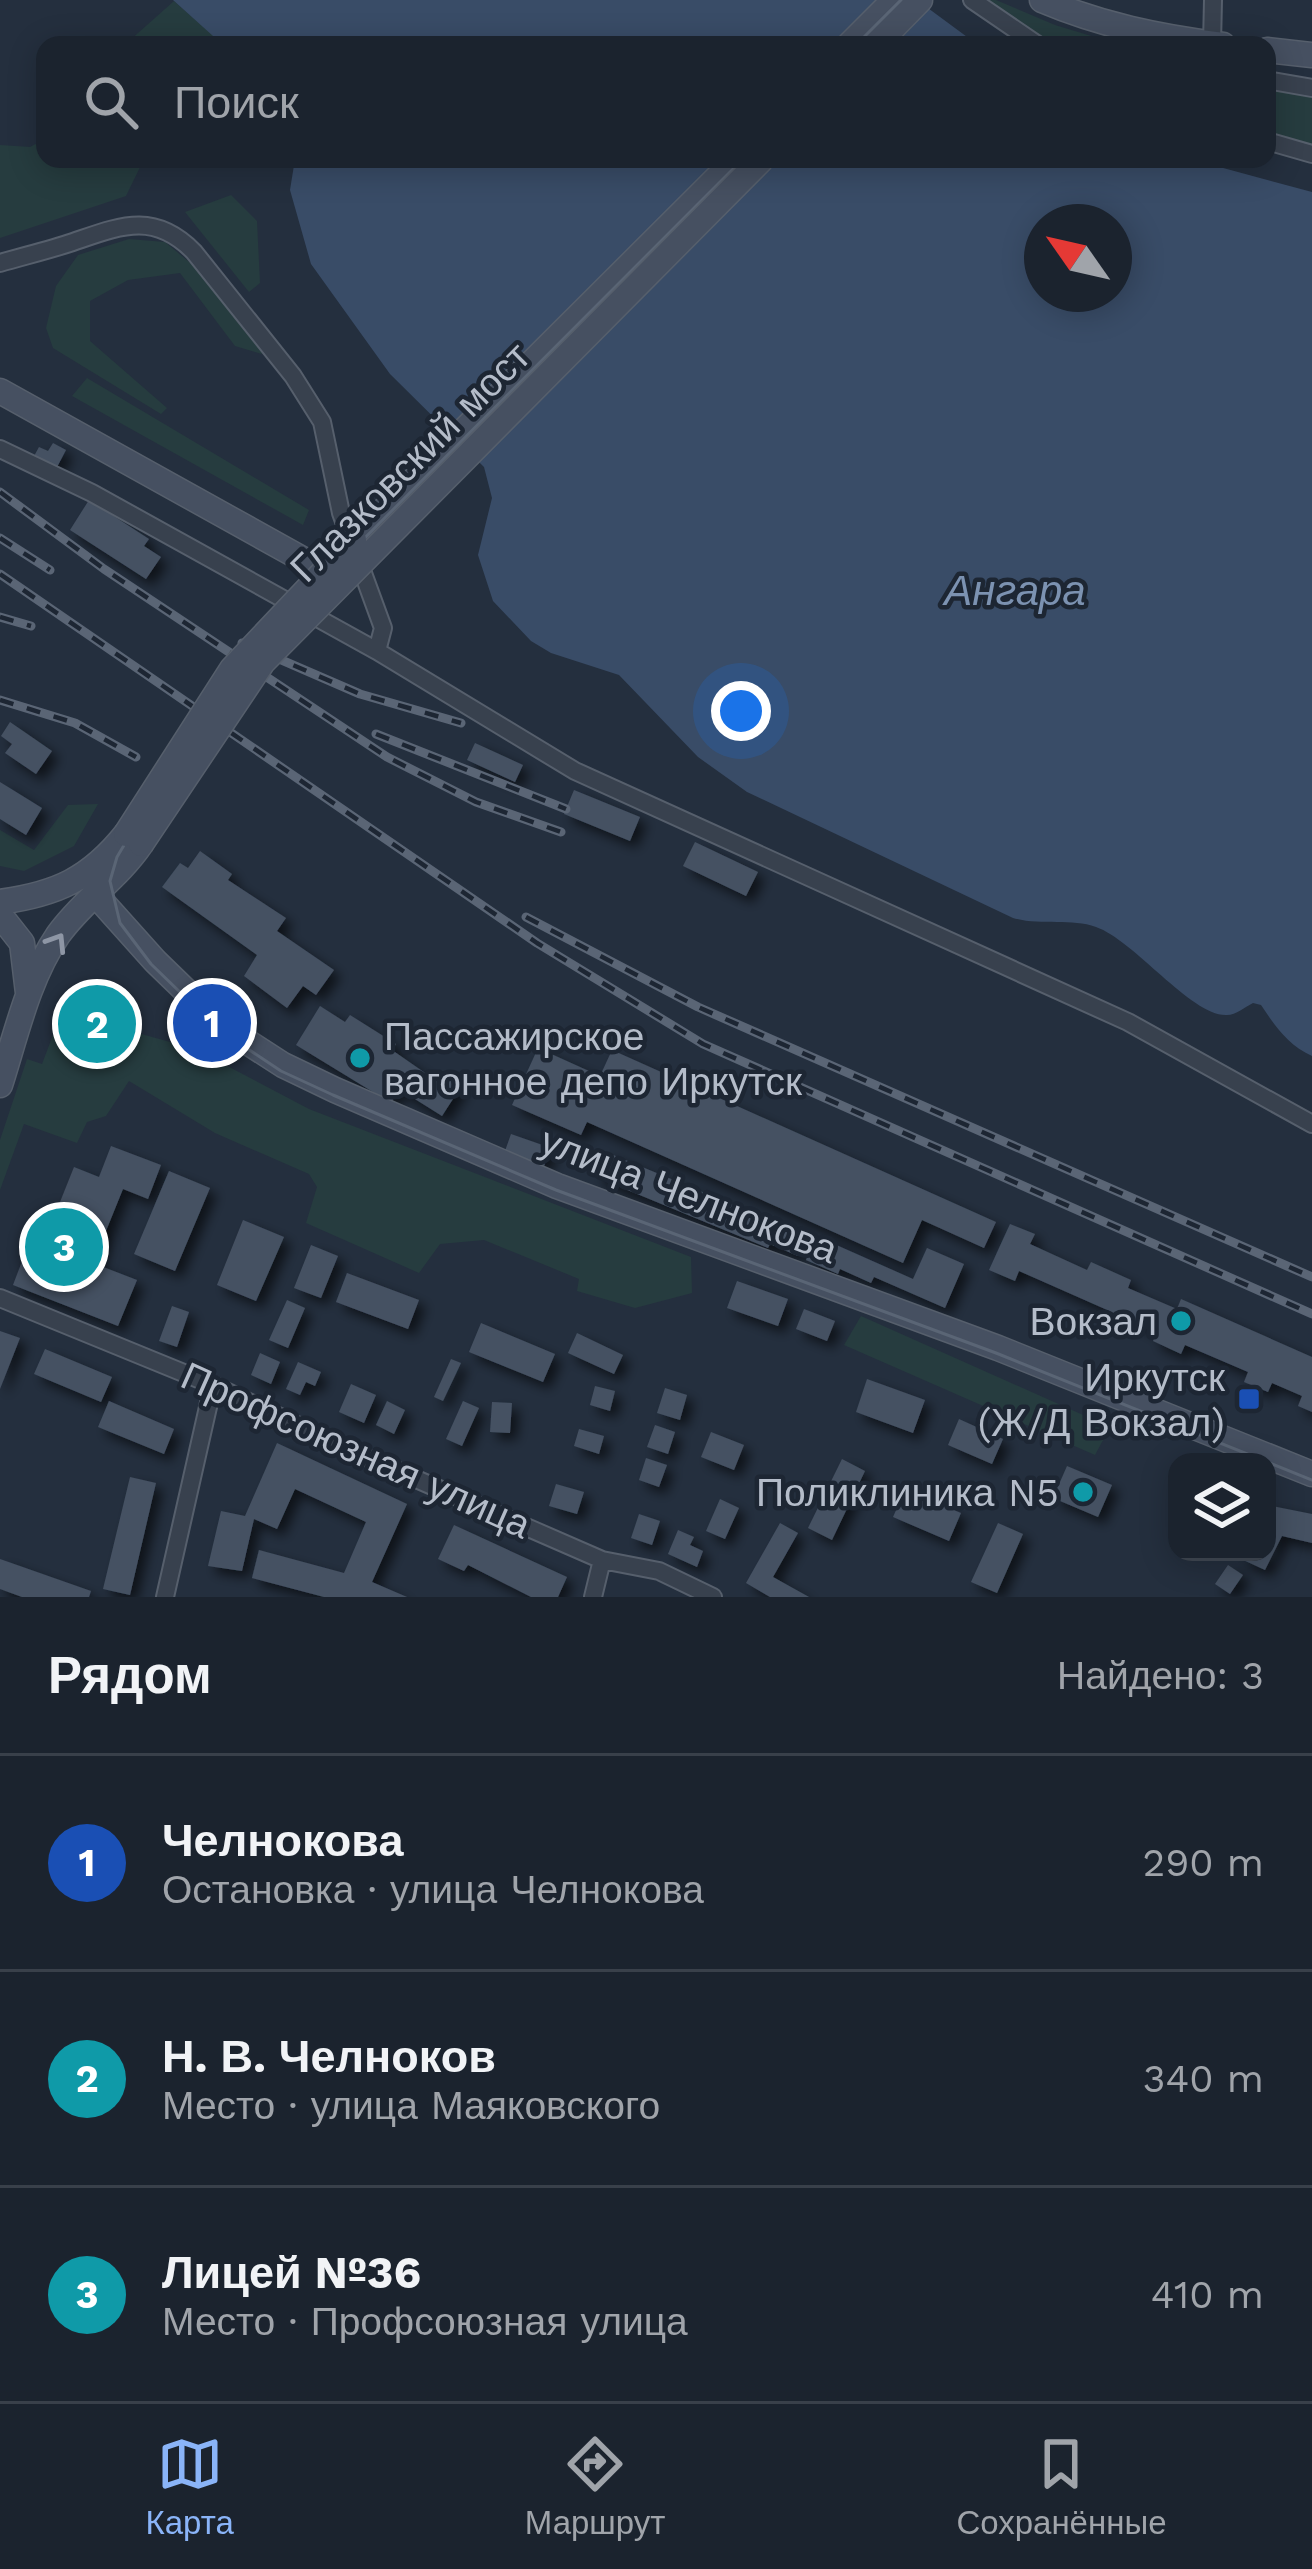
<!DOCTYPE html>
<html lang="ru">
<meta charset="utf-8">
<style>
:root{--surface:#1b232e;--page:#282f3a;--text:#f1f3f6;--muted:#a0a4aa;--line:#39404a;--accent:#8ab4f8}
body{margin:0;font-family:"Work Sans",sans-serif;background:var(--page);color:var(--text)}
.controls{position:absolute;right:36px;bottom:36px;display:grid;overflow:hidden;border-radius:24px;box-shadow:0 6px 30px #0003}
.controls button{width:108px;height:108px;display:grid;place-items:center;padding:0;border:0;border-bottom:3px solid var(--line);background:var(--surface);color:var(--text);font:60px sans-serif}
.compass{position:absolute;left:1024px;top:204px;width:108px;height:108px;border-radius:50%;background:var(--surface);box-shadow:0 6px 30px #0003;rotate:304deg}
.you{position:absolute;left:741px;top:711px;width:42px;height:42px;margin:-30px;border:9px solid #fff;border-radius:50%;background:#1a73e8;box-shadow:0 0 0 18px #1a73e833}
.badge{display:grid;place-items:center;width:78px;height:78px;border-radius:50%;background:var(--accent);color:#fff;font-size:39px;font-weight:700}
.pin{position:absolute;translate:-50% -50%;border:6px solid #fff;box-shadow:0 3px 12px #0006}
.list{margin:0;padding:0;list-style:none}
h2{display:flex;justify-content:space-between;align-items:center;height:156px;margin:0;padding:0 48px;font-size:51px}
h2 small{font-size:39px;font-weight:400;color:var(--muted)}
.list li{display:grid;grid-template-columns:78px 1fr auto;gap:36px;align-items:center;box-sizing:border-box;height:216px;padding:0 48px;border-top:3px solid var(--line)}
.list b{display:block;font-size:45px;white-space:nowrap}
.list p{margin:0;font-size:39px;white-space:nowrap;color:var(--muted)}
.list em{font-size:39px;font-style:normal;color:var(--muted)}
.icon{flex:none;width:66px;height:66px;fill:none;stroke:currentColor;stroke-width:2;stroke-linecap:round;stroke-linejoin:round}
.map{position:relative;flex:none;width:1312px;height:1597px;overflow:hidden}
.search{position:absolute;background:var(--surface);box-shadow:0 6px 30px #0003;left:36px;right:36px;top:36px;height:132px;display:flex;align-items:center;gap:30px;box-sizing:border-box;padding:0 42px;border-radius:24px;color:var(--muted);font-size:45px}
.sheet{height:804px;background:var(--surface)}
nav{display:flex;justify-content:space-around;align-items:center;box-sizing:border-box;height:168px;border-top:3px solid var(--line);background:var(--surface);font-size:33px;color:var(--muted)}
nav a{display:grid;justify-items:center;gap:6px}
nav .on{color:var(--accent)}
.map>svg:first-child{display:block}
.green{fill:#263c3f}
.water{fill:#394c67;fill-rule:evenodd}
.building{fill:#455162;filter:url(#shadow)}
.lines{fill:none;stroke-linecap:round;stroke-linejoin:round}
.street-casing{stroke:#565f6c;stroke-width:20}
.secondary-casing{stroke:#565f6c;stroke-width:27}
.street{stroke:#38414e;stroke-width:16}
.secondary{stroke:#465061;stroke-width:24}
.tram{stroke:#5a6575;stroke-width:3}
.rail-casing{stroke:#5a6575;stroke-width:9}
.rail{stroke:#1d2633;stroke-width:4.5;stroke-dasharray:14;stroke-linecap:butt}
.secondary-bridge-casing{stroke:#565f6c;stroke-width:27;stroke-linecap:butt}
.secondary-bridge{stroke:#465061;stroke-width:24}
.oneway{stroke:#8e96a5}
.culture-dot{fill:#0f9aa8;stroke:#1d2633;stroke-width:4.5}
.transit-dot{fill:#1a4fb4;stroke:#1d2633;stroke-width:4.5}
.labels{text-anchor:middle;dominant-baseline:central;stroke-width:9;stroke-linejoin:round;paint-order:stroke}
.street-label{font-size:39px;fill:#b4bcc9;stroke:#1d2633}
.poi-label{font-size:39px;fill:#b4bcc9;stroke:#1d2633;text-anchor:end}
.water-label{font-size:42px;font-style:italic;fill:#7c92b1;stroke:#1d2633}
</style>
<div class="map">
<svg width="1312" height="1597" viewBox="0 0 1312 1597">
<defs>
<filter id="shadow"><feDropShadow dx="7" dy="7" stdDeviation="6" flood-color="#0009"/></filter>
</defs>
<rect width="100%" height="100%" fill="#242f3e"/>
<path class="green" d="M986,0H996L1055,25L1121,45H1050Z
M174,1L222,43L90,45L101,36L128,42Z
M1267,88L1312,97V149L1267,136Z
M45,139V159H144L126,196L0,238V145L30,147Z
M231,195L257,221L260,283L249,292L185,212Z
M129,239L165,242L200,271L258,341L262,354L235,346L180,273L128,280L90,301V341L167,408L161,414L53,348L46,328L56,286L78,255Z
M87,378L309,510L303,525L72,396Z
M98,804L74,846L24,871L0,866V830L34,850L68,805Z
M59,1019L64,1021L73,1040L94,1048L109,1040L120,1028L195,1049L309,1109L691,1257L692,1293L635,1308L577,1291L579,1279L484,1240L440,1244L419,1273L306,1223L317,1187L309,1174L215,1133L129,1081L106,1116L87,1122L77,1143L24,1124L0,1190V1140L27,1059L42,1064Z
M861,1316L1110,1427L1095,1455L844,1345Z"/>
<path class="water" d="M173,0H917L978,45H223Z
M295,159H1190L1312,192V1056C1288,1045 1275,1026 1261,1005L1253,1003C1245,1007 1236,1015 1227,1015C1192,1017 1134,940 1096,927C1071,918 1040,926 1013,918L747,792L698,757L619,675L551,653L531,641L493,601L478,555L492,498L484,467L390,374L311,264L290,190ZM1042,222H1114V294H1042Z"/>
<path class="building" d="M53,443L66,450L56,469L33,458L39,447L48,451Z
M89,500L149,539L144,546L161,557L146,579L70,530Z
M10,722L52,751L36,774L5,753L12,744L1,736Z
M475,743L523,765L515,782L467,760Z
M0,782L42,808L26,835L0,819Z
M574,790L640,817L630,841L564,814Z
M695,842L758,872L746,896L683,866Z
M200,851L232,874L228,880L286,918L277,931L334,970L316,995L303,986L287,1008L244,976L257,955L162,887L180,863L188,868Z
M320,1006L345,1022L350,1015L396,1044L392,1050L441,1084L447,1075L462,1085L442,1116L399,1089L391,1103L296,1045Z
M538,1048L600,1076L612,1050L996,1222L984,1248L922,1220L903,1263L587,1122L581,1135L512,1105Z
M511,1134L551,1148L544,1166L505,1151Z
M111,1146L161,1165L148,1199L123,1189L93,1263L137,1280L118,1326L13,1285L35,1227L48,1232L74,1167L99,1177Z
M606,1152L806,1235L798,1256L770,1244L768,1248L596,1177Z
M169,1171L210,1188L175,1271L134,1254Z
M243,1220L284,1237L256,1301L217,1285Z
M1010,1224L1035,1234L1030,1244L1087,1270L1091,1262L1131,1280L1128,1288L1177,1309L1181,1299L1312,1357V1412L1298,1406L1302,1396L1272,1383L1268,1392L1244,1382L1248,1372L1185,1345L1181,1354L1153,1341L1157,1332L1019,1271L1015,1281L989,1270Z
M816,1236L913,1279L927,1248L964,1264L945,1308L874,1277L871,1283L840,1269L838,1274L806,1260Z
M311,1245L338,1256L321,1298L294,1288Z
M347,1273L419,1300L408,1329L336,1302Z
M737,1281L788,1299L778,1326L727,1308Z
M287,1300L305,1308L288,1348L269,1340Z
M172,1306L189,1312L177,1347L159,1341Z
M804,1309L835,1321L827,1341L796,1329Z
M481,1323L555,1354L543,1382L469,1352Z
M0,1331L20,1338L0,1389Z
M577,1333L623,1355L614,1374L568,1353Z
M45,1349L112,1377L101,1402L34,1374Z
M260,1353L280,1362L271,1384L251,1375Z
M451,1359L461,1363L443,1401L434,1397Z
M298,1362L321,1372L315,1386L306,1382L300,1395L286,1389Z
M867,1379L925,1400L913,1433L856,1412Z
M351,1384L376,1395L364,1423L339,1412Z
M595,1386L615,1391L610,1411L590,1405Z
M665,1388L687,1395L680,1420L657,1413Z
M109,1401L174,1429L164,1454L98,1427Z
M387,1401L405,1410L394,1434L376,1425Z
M463,1401L479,1408L462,1446L446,1439Z
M492,1402L512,1403L510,1433L490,1432Z
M959,1419L1003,1439L992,1464L948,1445Z
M655,1425L675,1432L668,1454L647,1447Z
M579,1429L604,1436L599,1454L574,1446Z
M711,1432L744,1445L734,1470L701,1457Z
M277,1443L407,1504L372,1582L407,1597H324L252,1578L259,1550L344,1573L366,1522L295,1489L277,1529L254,1519L242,1571L208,1566L221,1511L245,1516Z
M646,1458L667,1465L659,1487L639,1480Z
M842,1459L865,1471L832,1540L808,1528Z
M1067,1466L1112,1485L1098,1517L1053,1498Z
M130,1477L156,1483L130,1595L103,1589Z
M556,1484L584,1492L577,1514L549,1506Z
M905,1490L961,1513L949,1541L893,1517Z
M720,1499L739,1508L725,1539L706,1531Z
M1267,1505L1312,1514V1543L1282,1536L1265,1570L1241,1559L1244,1552H1267Z
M639,1514L660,1521L652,1545L631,1538Z
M780,1523L798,1533L773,1577L809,1597H770L746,1583Z
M998,1523L1023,1534L997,1593L971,1582Z
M454,1525L567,1577L558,1597H531L468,1565L464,1571L438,1559Z
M678,1530L694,1537L690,1545L703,1551L697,1567L668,1554Z
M0,1559L91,1591L89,1597H22L0,1589Z
M1228,1565L1243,1575L1230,1594L1215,1584Z"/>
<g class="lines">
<defs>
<path id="street" d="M972,0L1038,45
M1212,44L1213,0
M1267,80L1312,88
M1267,141L1312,154
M0,263C24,256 49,250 73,242C120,226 154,211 194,252L293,376L322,422L341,513L383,628L377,651
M0,449L92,493L377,651L575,771L1128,1022L1312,1124
M0,1298L213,1385L345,1448L602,1560L659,1571L713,1597
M165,1597L213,1385
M593,1597L602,1560"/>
<path id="secondary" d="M1042,0C1101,25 1159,37 1223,45
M849,45L894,0
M876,45L920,0
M1267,50L1312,55
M0,391L322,570
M354,540L736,159
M95,894L155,961L221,1025L283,1065L335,1090L557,1186L998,1348L1312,1474
M0,902C57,894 90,879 126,834
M0,915L22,943L28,993
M0,1085C16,1035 28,979 58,935C82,901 118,878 141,844"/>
</defs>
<use href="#street" class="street-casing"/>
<use href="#secondary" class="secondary-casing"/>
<use href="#street" class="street"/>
<use href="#secondary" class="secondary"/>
<path class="tram" d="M856,45L901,0
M743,159L249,654L170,768L117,857L110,881L120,923L151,964L218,1029L281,1071L333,1095L556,1190L996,1353L1312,1480"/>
<defs>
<path id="rail" d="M0,492L104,569L387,757L476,802L561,832
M0,538L50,570
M0,574L537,943L703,1044L1312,1314
M0,617L31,626
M242,643L360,694L461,723
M0,700L75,723L136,757
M376,734L566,809
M526,917L698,1007L1312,1277"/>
</defs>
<use href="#rail" class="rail-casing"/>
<use href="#rail" class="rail"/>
<defs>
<path id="secondary-bridge" d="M126,834L232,669L354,540
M141,844L263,662L762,159"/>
</defs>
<use href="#secondary-bridge" class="secondary-bridge-casing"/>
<use href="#secondary-bridge" class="secondary-bridge"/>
</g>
<defs><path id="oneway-chevron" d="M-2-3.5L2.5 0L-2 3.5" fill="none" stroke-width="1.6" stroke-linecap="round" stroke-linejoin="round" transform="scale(3)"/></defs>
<use class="oneway" href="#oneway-chevron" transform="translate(57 942) rotate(-58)"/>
<g class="culture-dot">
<circle cx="360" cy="1058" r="12"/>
<circle cx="1181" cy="1321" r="12"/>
<circle cx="1083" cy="1492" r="12"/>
</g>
<rect class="transit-dot" x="1237" y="1387" width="24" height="24" rx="6"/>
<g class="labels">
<g class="street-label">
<text transform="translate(410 462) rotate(-45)">Глазковский мост</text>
<text transform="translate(689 1195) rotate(21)">улица Челнокова</text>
<text transform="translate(356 1450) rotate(24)">Профсоюзная улица</text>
</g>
<g class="poi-label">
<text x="384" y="1036" text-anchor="start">Пассажирское<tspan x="384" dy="45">вагонное депо Иркутск</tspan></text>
<text x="1157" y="1321">Вокзал</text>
<text x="1225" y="1377">Иркутск<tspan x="1225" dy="45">(Ж/Д Вокзал)</tspan></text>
<text x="1059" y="1492">Поликлиника N5</text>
</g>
<g class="water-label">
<text x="1015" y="590">Ангара</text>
</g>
</g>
</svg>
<div class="controls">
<button><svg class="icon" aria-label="layers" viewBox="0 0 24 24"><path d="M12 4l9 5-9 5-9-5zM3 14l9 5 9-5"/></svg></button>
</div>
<svg class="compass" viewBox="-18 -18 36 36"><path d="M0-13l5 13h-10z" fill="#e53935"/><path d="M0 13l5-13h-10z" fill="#a0a4aa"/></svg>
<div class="you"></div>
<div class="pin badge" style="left:212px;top:1023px;background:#1a4fb4">1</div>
<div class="pin badge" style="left:97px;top:1024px;background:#0f9aa8">2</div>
<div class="pin badge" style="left:64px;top:1247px;background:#0f9aa8">3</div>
<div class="search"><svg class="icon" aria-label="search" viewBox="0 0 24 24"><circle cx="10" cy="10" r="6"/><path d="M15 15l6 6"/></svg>Поиск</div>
</div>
<section class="sheet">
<h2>Рядом<small>Найдено: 3</small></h2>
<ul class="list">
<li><span class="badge" style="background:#1a4fb4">1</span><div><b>Челнокова</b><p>Остановка · улица Челнокова</p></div><em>290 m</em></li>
<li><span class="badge" style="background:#0f9aa8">2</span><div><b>Н. В. Челноков</b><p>Место · улица Маяковского</p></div><em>340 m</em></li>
<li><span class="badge" style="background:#0f9aa8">3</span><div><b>Лицей №36</b><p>Место · Профсоюзная улица</p></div><em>410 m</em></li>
</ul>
</section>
<nav>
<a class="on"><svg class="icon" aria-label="map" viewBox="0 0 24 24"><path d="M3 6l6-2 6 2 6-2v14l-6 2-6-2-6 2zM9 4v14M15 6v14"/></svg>Карта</a>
<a><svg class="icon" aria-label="directions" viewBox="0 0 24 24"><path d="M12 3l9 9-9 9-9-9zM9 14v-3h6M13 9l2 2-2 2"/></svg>Маршрут</a>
<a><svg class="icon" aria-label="saved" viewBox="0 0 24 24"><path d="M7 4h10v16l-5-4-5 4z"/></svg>Сохранённые</a>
</nav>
